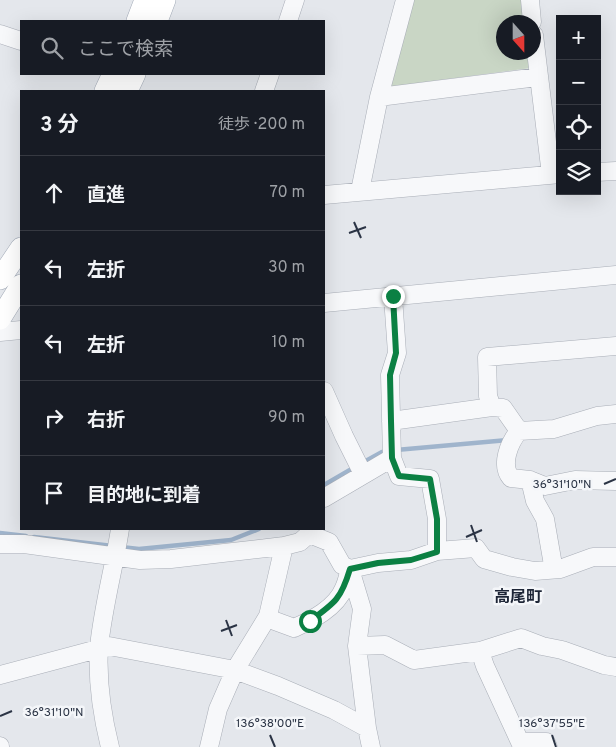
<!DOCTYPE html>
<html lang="ja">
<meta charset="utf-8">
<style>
:root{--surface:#171b24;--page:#242831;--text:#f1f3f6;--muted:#9ea1a6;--line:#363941}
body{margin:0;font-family:Overpass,"Noto Sans JP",sans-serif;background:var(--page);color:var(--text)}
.controls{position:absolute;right:15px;top:15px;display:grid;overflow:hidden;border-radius:0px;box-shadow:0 5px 20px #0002}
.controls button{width:45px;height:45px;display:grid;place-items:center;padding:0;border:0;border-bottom:1px solid var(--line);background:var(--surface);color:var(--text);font:25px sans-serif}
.compass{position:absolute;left:496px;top:15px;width:45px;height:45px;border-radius:50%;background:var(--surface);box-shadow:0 5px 20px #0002;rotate:159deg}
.stop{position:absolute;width:15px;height:15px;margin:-11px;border:4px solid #0b8043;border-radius:50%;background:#fff}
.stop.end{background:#0b8043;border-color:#fff;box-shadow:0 1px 5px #0008}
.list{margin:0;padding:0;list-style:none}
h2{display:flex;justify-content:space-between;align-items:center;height:65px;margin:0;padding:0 20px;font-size:21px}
h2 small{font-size:16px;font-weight:400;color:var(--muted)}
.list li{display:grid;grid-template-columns:32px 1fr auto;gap:15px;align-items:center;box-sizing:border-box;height:75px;padding:0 20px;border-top:1px solid var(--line)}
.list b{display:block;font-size:19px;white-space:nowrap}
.list em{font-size:16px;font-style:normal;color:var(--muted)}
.icon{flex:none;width:28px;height:28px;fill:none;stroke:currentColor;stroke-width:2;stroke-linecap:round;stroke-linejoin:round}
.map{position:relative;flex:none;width:616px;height:747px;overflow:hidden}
.search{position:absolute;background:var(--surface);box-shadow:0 5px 20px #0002;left:20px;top:20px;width:305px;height:55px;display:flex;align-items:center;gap:12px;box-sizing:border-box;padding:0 18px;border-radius:0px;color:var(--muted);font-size:19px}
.panel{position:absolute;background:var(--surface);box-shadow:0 5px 20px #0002;left:20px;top:90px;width:305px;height:440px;border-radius:0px}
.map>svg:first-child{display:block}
.green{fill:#c9d6c5}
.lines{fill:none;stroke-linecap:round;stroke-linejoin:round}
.stream{stroke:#9fb4cc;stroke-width:4.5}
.minor-casing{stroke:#a9aeb7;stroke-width:19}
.major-casing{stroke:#a3abb8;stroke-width:22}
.minor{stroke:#f7f8fa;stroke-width:18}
.major{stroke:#fff;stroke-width:21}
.route{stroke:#0b8043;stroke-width:6}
.ticks{fill:none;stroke:#2b3445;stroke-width:2}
.labels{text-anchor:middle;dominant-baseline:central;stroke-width:5;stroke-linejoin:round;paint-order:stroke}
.quarter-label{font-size:16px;font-weight:bold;fill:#1d2536;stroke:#f4f6f9}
.ticks-label{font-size:12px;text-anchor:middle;fill:#2b3445;stroke:#f4f6f9;stroke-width:5;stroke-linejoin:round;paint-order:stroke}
</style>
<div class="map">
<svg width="616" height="747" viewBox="0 0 616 747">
<rect width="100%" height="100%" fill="#e4e7ec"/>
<path class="green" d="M411,0H523L525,22H504V52L529,53L531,68L388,87Z"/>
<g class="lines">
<path class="stream" d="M396,450L508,440
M362,463L382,452L389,451
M324,485L355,467
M0,533L26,536
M34,537L113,546
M121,547L139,549L231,540L259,529"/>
<defs>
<path id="minor" d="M530,0L532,22
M288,21L295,0
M0,34L21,41
M534,35L551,175
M264,91L270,74
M379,97L538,77
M597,172L616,171
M360,191L379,97L405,0
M324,195L560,174
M393,297L397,353L390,375L392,458L399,476L430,479L437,519V551
M324,303L616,275
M0,332L21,330
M324,391L344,436L363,474
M616,414L597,416L554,429L519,431C509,443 500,465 511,478L530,480L545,486L575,480L616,481
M391,421L492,407
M519,431L503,408L492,407L488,396L487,357L616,346
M530,480L535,501L545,519L553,565L560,569
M324,498L392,458
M309,529V534L329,542L342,565L350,569L378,563L411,560L437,551L476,548L484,559L512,567L535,571L560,569L593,557H616
M0,544H24L140,560L171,559L284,546L300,542L309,534
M350,569L362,609L357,646L367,728L371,747
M268,616L275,621L294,628C312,620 336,608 344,588C347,582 348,575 350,569
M357,646L385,645L414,660L480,651L521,638L542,646L562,650L604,665L616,667
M480,651L485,666L520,742H546L548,747
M0,675L109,646L235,670L278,686L334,710L367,728
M0,746V747
M110,747C102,715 97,680 99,647C103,607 114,568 120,529
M209,747L218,709L235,670L268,616L284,546"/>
<path id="major" d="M137,21L145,0
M157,21L165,0
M105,91L113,74
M127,91L135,74
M0,279L21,248
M0,319L21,285"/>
</defs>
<use href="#minor" class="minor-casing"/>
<use href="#major" class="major-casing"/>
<use href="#minor" class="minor"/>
<use href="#major" class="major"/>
</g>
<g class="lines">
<path class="route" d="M310,621C335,603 341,599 350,569L378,563L411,560L437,552V519L430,479L399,476L392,458L391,421L390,375L396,353L393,296"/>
</g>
<path class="ticks" d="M354,222L361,238M349,233L366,227M604,484L616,479M471,525L477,542M466,537L482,530M226,620L232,636M221,631L237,625M0,716L12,711M270,735L275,747M552,735L556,747"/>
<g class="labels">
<g class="quarter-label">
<text x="518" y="598">高尾町</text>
</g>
</g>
<g class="ticks-label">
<text x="562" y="488">36°31'10"N</text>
<text x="54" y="716">36°31'10"N</text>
<text x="270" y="727">136°38'00"E</text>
<text x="552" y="727">136°37'55"E</text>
</g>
</svg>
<div class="controls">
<button>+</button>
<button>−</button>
<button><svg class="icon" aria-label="locate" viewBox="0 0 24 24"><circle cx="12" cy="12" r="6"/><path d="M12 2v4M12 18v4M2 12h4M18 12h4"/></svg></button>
<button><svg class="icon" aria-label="layers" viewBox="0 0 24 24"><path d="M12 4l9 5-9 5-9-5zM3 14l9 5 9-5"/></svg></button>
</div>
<svg class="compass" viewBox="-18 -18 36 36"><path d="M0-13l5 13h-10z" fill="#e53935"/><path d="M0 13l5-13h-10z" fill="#9ea1a6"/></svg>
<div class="stop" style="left:310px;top:621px"></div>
<div class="stop end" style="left:393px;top:296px"></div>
<div class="search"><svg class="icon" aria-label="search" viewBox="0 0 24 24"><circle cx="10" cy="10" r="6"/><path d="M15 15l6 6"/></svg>ここで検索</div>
<section class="panel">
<h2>3 分<small>徒歩 · 200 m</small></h2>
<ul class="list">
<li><svg class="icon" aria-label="ahead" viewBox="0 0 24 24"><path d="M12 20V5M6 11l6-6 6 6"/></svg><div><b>直進</b></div><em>70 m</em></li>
<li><svg class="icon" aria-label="left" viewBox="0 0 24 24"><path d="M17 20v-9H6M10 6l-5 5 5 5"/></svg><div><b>左折</b></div><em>30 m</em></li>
<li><svg class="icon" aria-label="left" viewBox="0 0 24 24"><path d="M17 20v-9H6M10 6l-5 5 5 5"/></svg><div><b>左折</b></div><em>10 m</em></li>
<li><svg class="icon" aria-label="right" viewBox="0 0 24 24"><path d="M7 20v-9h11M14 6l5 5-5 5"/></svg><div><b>右折</b></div><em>90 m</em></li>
<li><svg class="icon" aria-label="arrive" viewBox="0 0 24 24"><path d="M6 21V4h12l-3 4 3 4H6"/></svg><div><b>目的地に到着</b></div></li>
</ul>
</section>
</div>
